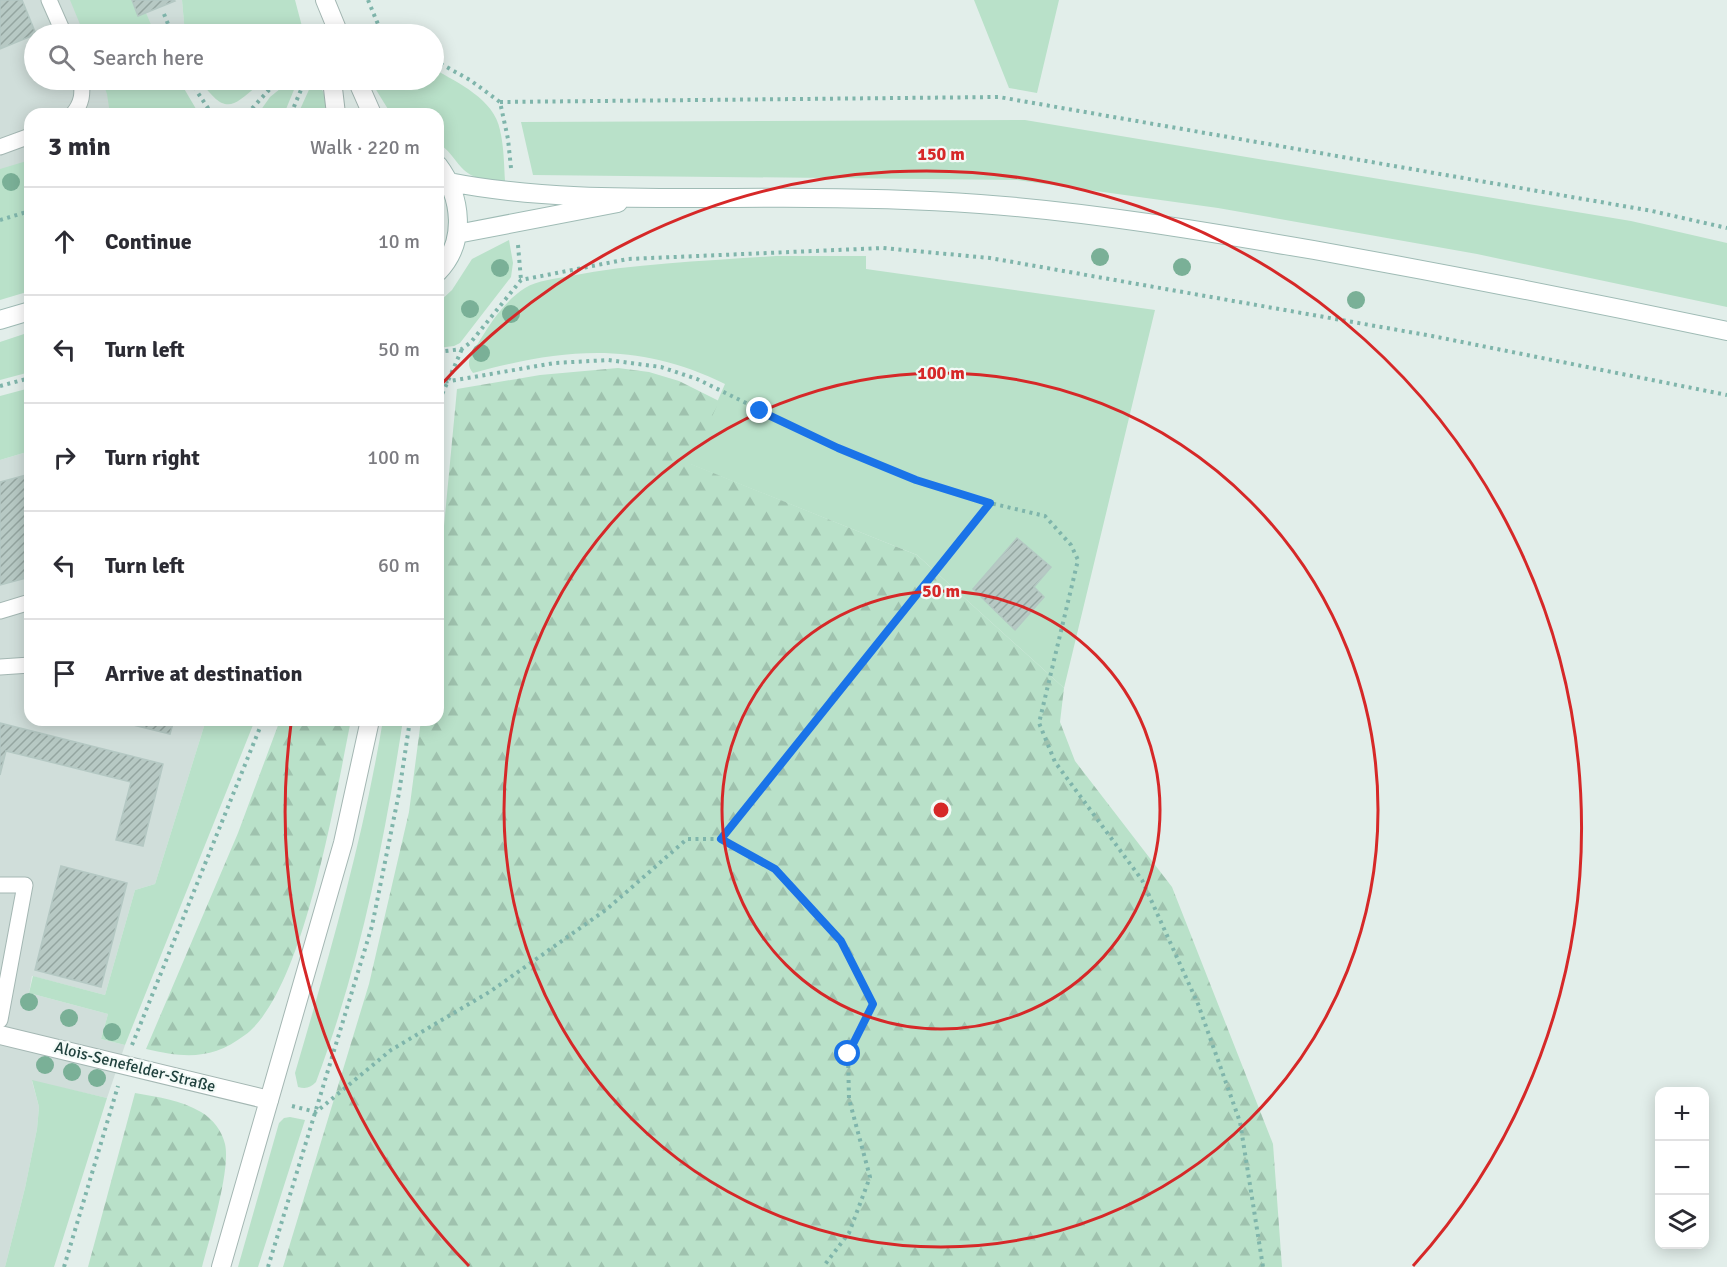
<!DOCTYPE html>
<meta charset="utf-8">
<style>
:root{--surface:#fff;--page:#f2f2f3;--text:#2b2b33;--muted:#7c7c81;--line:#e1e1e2}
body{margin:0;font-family:Signika,sans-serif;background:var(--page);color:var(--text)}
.controls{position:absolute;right:18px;bottom:18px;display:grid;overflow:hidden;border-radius:12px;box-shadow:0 3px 15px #0003}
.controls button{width:54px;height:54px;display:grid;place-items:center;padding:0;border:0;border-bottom:2px solid var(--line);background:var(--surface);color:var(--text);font:30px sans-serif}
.stop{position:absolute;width:18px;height:18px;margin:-14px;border:4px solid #1a73e8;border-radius:50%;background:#fff}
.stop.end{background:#1a73e8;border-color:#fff;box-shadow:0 2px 6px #0008}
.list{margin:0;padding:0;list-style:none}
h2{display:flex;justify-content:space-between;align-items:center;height:78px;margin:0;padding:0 24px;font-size:26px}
h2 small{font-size:20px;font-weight:400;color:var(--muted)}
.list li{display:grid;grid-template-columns:39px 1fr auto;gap:18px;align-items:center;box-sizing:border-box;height:108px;padding:0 24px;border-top:2px solid var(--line)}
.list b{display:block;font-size:22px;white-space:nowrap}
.list em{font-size:20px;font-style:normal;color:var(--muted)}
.icon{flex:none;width:33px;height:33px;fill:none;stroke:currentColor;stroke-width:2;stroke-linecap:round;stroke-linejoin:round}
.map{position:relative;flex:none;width:1727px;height:1267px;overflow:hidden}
.search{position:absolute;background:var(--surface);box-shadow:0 3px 15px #0003;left:24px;top:24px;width:420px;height:66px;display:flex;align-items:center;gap:15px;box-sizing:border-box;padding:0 21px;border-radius:33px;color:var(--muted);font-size:22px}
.panel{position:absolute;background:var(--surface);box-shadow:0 3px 15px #0003;left:24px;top:108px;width:420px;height:618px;border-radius:18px}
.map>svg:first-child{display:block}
.built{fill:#d0deda}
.green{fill:#b9e1c9}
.forest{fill:url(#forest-firs)}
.building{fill:url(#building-hatch);stroke:#b4c8c3;stroke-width:1.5}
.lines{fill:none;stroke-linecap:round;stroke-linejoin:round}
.service-casing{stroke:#a4b7b3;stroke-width:17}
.minor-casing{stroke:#a4b7b3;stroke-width:20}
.tertiary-casing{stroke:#a4b7b3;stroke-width:20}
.secondary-casing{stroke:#9fbbb5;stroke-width:20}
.path{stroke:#7fb5ab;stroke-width:4;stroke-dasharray:3 4.5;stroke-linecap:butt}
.service{stroke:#fff;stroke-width:15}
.minor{stroke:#fff;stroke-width:18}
.tertiary{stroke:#fff;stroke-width:18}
.secondary{stroke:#fff;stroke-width:18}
.tree{fill:#7ab097}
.route{stroke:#1a73e8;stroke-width:8}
.ring{fill:none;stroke:#d62828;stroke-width:3}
.labels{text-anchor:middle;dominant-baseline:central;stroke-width:4.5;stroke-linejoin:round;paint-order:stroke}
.street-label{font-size:16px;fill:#20413d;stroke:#f3faf7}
.centre{fill:#d62828;stroke:#f3faf7;stroke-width:3}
.ring-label{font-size:18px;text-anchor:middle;font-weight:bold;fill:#d62828;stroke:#f3faf7;stroke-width:4.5;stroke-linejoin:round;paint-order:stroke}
</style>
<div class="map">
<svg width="1727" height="1267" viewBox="0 0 1727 1267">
<defs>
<pattern id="forest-firs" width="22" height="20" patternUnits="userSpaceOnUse" patternTransform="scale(1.5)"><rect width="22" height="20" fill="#b9e1c9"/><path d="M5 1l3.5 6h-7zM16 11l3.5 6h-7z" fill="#9fc2ae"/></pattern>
<pattern id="building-hatch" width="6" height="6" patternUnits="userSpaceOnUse" patternTransform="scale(1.5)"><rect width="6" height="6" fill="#b7c9c4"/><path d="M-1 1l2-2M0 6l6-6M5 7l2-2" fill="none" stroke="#94a5a0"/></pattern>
</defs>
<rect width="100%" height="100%" fill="#e2eeea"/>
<path class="built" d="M0,0H182L185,33L181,34H34V80H117L131,114H30V187L0,197Z
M30,451V720H206L155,884L135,890L105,995L32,976L29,993L108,1014L101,1039L125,1045L107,1098L32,1081L39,1107L37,1129L25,1188L5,1267H0V460Z"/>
<path class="green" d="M70,0H132L138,16L146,13L155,34H84Z
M182,0H295L304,34H185Z
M974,0H1059L1037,93L1009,88Z
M434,69C458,83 494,99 500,130C504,147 504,165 505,181C490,181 472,180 461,167C454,159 448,149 438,143V114H391L370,80H434Z
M102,80H179L199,114H110L107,94Z
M200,80H264C234,105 227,119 200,80Z
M291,80H298L284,114H258L270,97Z
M312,83C326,85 326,102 325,114H298Z
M1025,120L1631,221L1727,243V307L1477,254L1218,208L1017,180L533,175L521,122Z
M30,160V291L0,300V169Z
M509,240L513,263L511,277L460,343L454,346L438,348V303L452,290L472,259Z
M776,256H866V269L1155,310L1064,688L917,555L690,464L725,384C638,341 564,348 473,373C468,367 468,362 471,355C485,332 501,303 525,288C538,280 555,279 570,276C638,263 707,261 776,256Z
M30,332V372L0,380V342Z
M30,388V451L0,460V396Z
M206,720H255L125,1045L101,1039L108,1014L29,993L33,976L105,995L135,890L155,884Z
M383,720H403C384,843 360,965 316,1082C310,1088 306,1089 298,1087L295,1073C329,957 363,840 383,720Z
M32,1080L107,1098L54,1267H5L25,1188L37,1129L39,1107Z
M290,1117L305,1120L258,1267H238L279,1123L284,1118Z"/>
<path class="forest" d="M618,368L649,372L679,381L719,401L691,464L917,555L1064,688L1060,722L1075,761L1172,887L1273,1144L1282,1267H283L369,984L409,812L421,720H438V589L457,389L540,375Z
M280,720H351C336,793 304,992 245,1035C212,1060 185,1058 146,1049L238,833Z
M135,1093C157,1097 181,1100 201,1112C213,1119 222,1131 225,1144C231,1170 209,1240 202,1267H88Z"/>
<path class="building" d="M0,0H22L36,34L0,49Z
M132,0H174L175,1L138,16Z
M30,474V577L0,585V482Z
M1017,538L1051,567L1034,587L1044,597L1015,630L973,589Z
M113,720H174L170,734Z
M0,723L163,764L143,846L116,840L131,782L6,751L0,775Z
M61,866L127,883L101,987L35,970Z"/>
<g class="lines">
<defs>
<path id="service" d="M49,0L64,34
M73,114C82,103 83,94 81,80
M0,147L30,136
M0,611L30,602
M0,667L30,665
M0,885H25L0,1020"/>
<path id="minor" d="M0,1035L269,1100"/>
<path id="tertiary" d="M325,0L339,34
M332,80L336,114
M357,80L372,114
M221,1267L343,843L370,720"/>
<path id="secondary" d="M438,165C462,197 467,242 438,272
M449,182C540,200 642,198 734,198C816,197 898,198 980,204C1092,212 1203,231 1314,250C1452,275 1590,302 1727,331
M457,234L618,203
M0,320L30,311"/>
</defs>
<use href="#service" class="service-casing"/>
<use href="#minor" class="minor-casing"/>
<use href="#tertiary" class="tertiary-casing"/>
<use href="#secondary" class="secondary-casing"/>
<path class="path" d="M368,0L382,34
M164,14L172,34
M434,60L470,80L500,102L508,139L511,168
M192,80L198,93L212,114
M500,102L999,97L1652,211L1727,228
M247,114L278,80
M291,114L305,80
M0,220L30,211
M518,245L521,280
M438,352L462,349L471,342L521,280L628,259L883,248L990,258L1432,336L1727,395
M438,383L555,363L608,360L661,367L697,379L838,448L916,480L990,503L1045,516L1071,545L1078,560L1039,723L1055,762L1142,880L1198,1004L1240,1122L1263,1267
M0,386L30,378
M438,408L440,399L462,349
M721,839L990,503
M132,1045L263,720
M292,1106L316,1112L391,1050L491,991L607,909L687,839H721L775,869L841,941L873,1003L848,1054L849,1099L870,1177L849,1233L823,1267
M64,1267L118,1086
M268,1267L372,926L399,793L410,720"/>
<use href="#service" class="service"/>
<use href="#minor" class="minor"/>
<use href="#tertiary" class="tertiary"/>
<use href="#secondary" class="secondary"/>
</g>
<g class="tree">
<circle cx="11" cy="182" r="9"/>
<circle cx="1100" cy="257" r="9"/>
<circle cx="1182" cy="267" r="9"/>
<circle cx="500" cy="268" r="9"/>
<circle cx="1356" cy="300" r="9"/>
<circle cx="470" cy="309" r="9"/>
<circle cx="511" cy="314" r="9"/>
<circle cx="481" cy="353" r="9"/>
<circle cx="29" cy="1002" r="9"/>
<circle cx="69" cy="1018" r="9"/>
<circle cx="112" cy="1032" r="9"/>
<circle cx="45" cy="1065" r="9"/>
<circle cx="72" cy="1072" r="9"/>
<circle cx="97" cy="1078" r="9"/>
</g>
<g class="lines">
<path class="route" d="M760,411L838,448L916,480L990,503L721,839L775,869L841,941L873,1004L848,1054"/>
</g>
<g class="ring">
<circle cx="941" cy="810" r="219"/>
<circle cx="941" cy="810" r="437"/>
<path d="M469 1266A656 656 0 0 1 291 724M438 388A656 656 0 1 1 1413 1266"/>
</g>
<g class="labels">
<g class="street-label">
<text transform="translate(135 1067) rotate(14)">Alois-Senefelder-Straße</text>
</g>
</g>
<circle cx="941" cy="810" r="9" class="centre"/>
<g class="ring-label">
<text x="941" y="160">150 m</text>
<text x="941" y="379">100 m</text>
<text x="941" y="597">50 m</text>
</g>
</svg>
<div class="controls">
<button>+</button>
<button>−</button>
<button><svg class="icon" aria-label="layers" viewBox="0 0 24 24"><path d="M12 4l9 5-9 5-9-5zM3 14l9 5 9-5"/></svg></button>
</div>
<div class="stop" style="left:848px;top:1054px"></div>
<div class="stop end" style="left:760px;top:411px"></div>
<div class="search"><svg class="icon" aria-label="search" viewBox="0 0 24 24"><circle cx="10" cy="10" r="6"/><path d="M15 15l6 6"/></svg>Search here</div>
<section class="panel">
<h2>3 min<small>Walk · 220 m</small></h2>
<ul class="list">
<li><svg class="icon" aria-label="ahead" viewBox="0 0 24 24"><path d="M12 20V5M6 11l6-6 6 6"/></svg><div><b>Continue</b></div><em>10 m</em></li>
<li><svg class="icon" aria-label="left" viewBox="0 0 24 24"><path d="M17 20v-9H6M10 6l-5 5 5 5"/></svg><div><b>Turn left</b></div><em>50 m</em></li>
<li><svg class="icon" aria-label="right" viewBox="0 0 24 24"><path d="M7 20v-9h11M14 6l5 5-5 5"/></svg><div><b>Turn right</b></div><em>100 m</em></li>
<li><svg class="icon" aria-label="left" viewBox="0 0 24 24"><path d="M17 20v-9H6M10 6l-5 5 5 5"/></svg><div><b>Turn left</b></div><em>60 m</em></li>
<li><svg class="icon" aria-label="arrive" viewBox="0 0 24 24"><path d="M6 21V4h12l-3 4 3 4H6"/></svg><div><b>Arrive at destination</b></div></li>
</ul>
</section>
</div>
